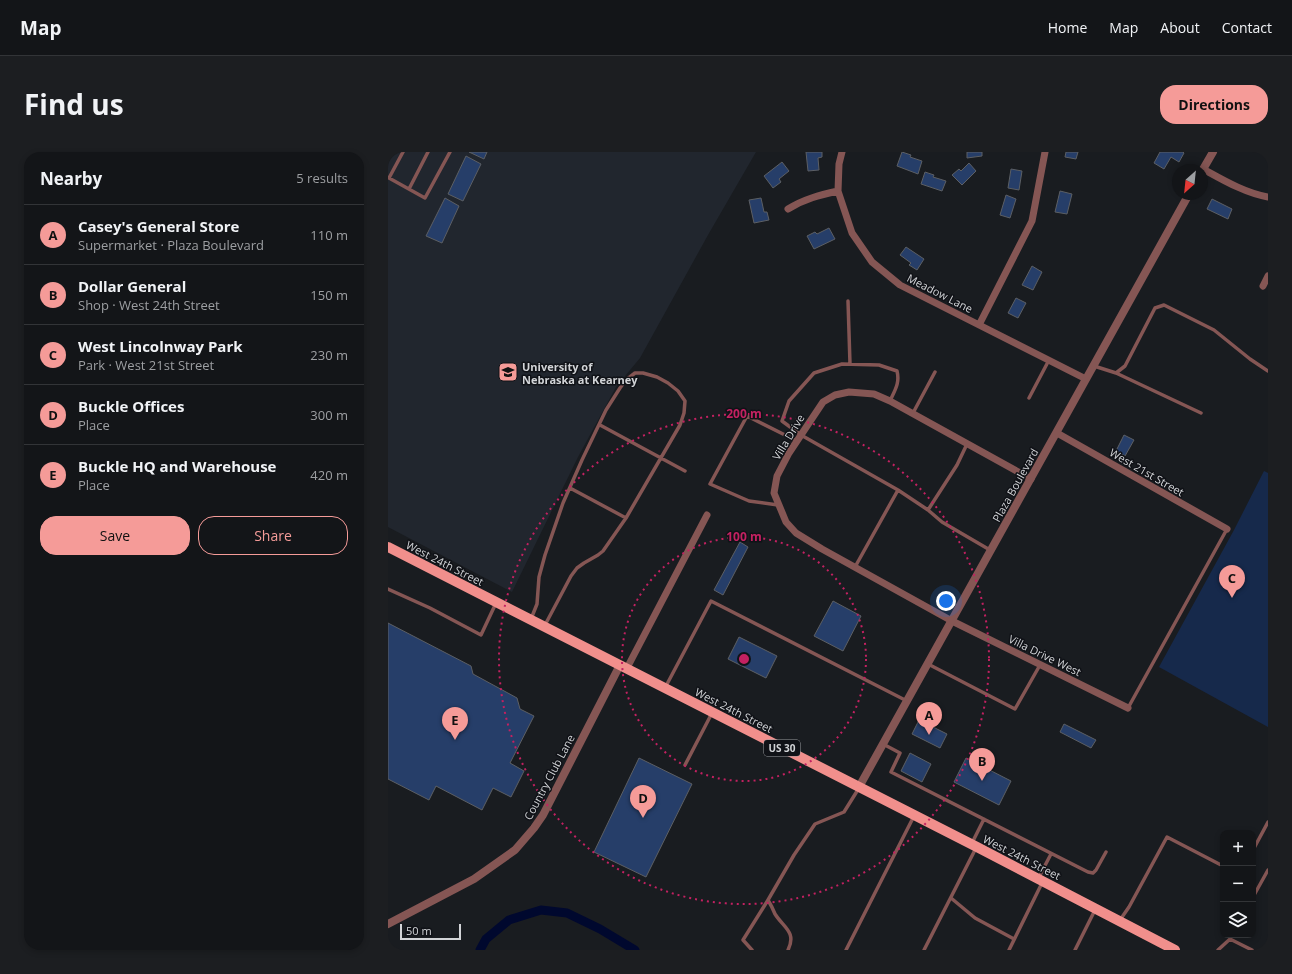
<!DOCTYPE html>
<meta charset="utf-8">
<style>
:root{--surface:#131518;--page:#1c1e21;--text:#f1f3f6;--muted:#9d9fa2;--line:#323437;--accent:#f59b98}
body{margin:0;font-family:"Open Sans",sans-serif;background:var(--page);color:var(--text)}
.controls{position:absolute;right:12px;bottom:12px;display:grid;overflow:hidden;border-radius:8px;box-shadow:0 2px 6px #0003}
.controls button{width:36px;height:36px;display:grid;place-items:center;padding:0;border:0;border-bottom:1px solid var(--line);background:var(--surface);color:var(--text);font:20px sans-serif}
.compass{position:absolute;left:784px;top:12px;width:36px;height:36px;border-radius:50%;background:var(--surface);box-shadow:0 2px 6px #0003;rotate:207deg}
.scale{position:absolute;left:12px;bottom:10px;width:61px;box-sizing:border-box;padding-left:4px;border:2px solid #d2d4d7;border-top:0;font-size:11px;line-height:14px;white-space:nowrap;color:#d2d4d7;-webkit-text-stroke:3px #101217;paint-order:stroke}
.you{position:absolute;left:558px;top:449px;width:14px;height:14px;margin:-10px;border:3px solid #fff;border-radius:50%;background:#1a73e8;box-shadow:0 0 0 6px #1a73e833}
.badge{display:grid;place-items:center;width:26px;height:26px;border-radius:50%;background:var(--accent);color:#111;font-size:13px;font-weight:700}
.pin{position:absolute;translate:-50% -33px;filter:drop-shadow(0 1px 2px #0008)}
.pin::after{content:'';position:absolute;top:21px;width:14px;height:12px;background:inherit;clip-path:polygon(0 0,100% 0,50% 100%)}
.list{margin:0;padding:0;list-style:none}
h2{display:flex;justify-content:space-between;align-items:center;height:52px;margin:0;padding:0 16px;font-size:17px}
h2 small{font-size:13px;font-weight:400;color:var(--muted)}
.list li{display:grid;grid-template-columns:26px 1fr auto;gap:12px;align-items:center;box-sizing:border-box;height:60px;padding:0 16px;border-top:1px solid var(--line)}
.list b{display:block;font-size:15px;white-space:nowrap}
.list p{margin:0;font-size:13px;white-space:nowrap;color:var(--muted)}
.list em{font-size:13px;font-style:normal;color:var(--muted)}
.actions{display:flex;gap:8px;padding:12px 16px}
.actions a{flex:1;padding:9px 0;border:1px solid var(--accent);border-radius:16px;text-align:center;font-size:14px;color:var(--accent)}
.actions .main{background:var(--accent);color:#111}
.icon{flex:none;width:22px;height:22px;fill:none;stroke:currentColor;stroke-width:2;stroke-linecap:round;stroke-linejoin:round}
.map{position:relative;flex:none;width:880px;height:798px;overflow:hidden;border-radius:16px}
header{display:flex;align-items:center;gap:24px;box-sizing:border-box;height:56px;padding:0 20px;background:var(--surface);border-bottom:1px solid var(--line)}
header strong{font-size:19px}
nav{display:flex;gap:22px;margin-inline-start:auto;font-size:14px}
.intro{display:flex;align-items:center;justify-content:space-between;box-sizing:border-box;height:96px;padding:0 24px}
h1{margin:0;font-size:28px}
.button{padding:10px 18px;border-radius:16px;background:var(--accent);color:#111;font-size:14px;font-weight:700}
main{display:flex;gap:24px;padding:0 24px}
aside{flex:1;background:var(--surface);border-radius:16px;box-shadow:0 2px 6px #0003}
.map>svg:first-child{display:block}
.built{fill:#21262e}
.park{fill:#16294b}
.lines{fill:none;stroke-linecap:round;stroke-linejoin:round}
.canal{stroke:#00082e;stroke-width:9}
.building{fill:#263e69;stroke:#5c5f64}
.service{stroke:#855654;stroke-width:3.5}
.minor{stroke:#855654;stroke-width:7}
.tertiary{stroke:#855654;stroke-width:8}
.primary{stroke:#f18f8c;stroke-width:10}
.ring{fill:none;stroke:#c32161;stroke-width:2;stroke-dasharray:2 4}
.labels{text-anchor:middle;dominant-baseline:central;stroke-width:3;stroke-linejoin:round;paint-order:stroke}
.shield{fill:#101217;stroke:#989a9d;stroke-width:1}
.shield-label{font-size:10px;font-weight:bold;fill:#d2d4d7}
.street-label{font-size:11px;fill:#d2d4d7;stroke:#101217}
.poi-label{font-size:11px;font-weight:bold;fill:#d2d4d7;stroke:#101217;text-anchor:start}
.centre{fill:#c32161;stroke:#101217;stroke-width:2}
.ring-label{font-size:12px;text-anchor:middle;font-weight:bold;fill:#c32161;stroke:#101217;stroke-width:3;stroke-linejoin:round;paint-order:stroke}
</style>
<header>
<strong>Map</strong>
<nav><a>Home</a><a>Map</a><a>About</a><a>Contact</a></nav>
</header>
<div class="intro"><h1>Find us</h1><a class="button">Directions</a></div>
<main>
<aside>
<h2>Nearby<small>5 results</small></h2>
<ul class="list">
<li><span class="badge">A</span><div><b>Casey's General Store</b><p>Supermarket · Plaza Boulevard</p></div><em>110 m</em></li>
<li><span class="badge">B</span><div><b>Dollar General</b><p>Shop · West 24th Street</p></div><em>150 m</em></li>
<li><span class="badge">C</span><div><b>West Lincolnway Park</b><p>Park · West 21st Street</p></div><em>230 m</em></li>
<li><span class="badge">D</span><div><b>Buckle Offices</b><p>Place</p></div><em>300 m</em></li>
<li><span class="badge">E</span><div><b>Buckle HQ and Warehouse</b><p>Place</p></div><em>420 m</em></li>
</ul>
<div class="actions"><a class="main">Save</a><a>Share</a></div>
</aside>
<div class="map">
<svg width="880" height="798" viewBox="0 0 880 798">
<rect width="100%" height="100%" fill="#191c20"/>
<path class="built" d="M0,0H368L320,83L252,206L228,235L190,305L124,440L0,375Z"/>
<path class="park" d="M876,319L880,321V575L771,515L846,378Z"/>
<g class="lines">
<path class="canal" d="M92,798L98,787L121,768L153,758L179,761L212,777L247,798"/>
</g>
<path class="building" d="M81,0H99L96,7Z
M418,0H434V5L430,6L431,18L420,19Z
M514,0L523,3L522,5L534,9L530,22L509,14Z
M579,0H594V4L579,6Z
M678,0H690L688,7L677,5Z
M772,0H795L796,1L791,10L783,5L776,17L766,11Z
M78,4L93,12L75,49L60,42Z
M394,10L401,19L391,27L393,30L385,36L376,24Z
M581,11L588,19L574,33L564,23L571,17L573,19Z
M623,17L634,19L631,38L620,36Z
M537,20L546,23L545,25L558,29L554,39L533,32Z
M672,39L684,42L679,62L667,60Z
M618,43L628,47L622,66L612,63Z
M57,46L71,54L54,91L38,84Z
M373,46L376,60H379L381,68L366,71L361,48Z
M824,47L844,57L840,67L819,57Z
M441,76L447,87L426,97L419,84L427,80L429,82Z
M518,95L536,107L529,118L521,113L523,111L512,103Z
M644,114L654,120L645,138L634,133Z
M628,146L638,151L630,166L620,161Z
M736,283L746,288L737,304L728,299Z
M352,390L360,395L335,443L326,438Z
M445,449L473,464L455,499L426,484Z
M0,471L83,514L85,522L129,546L132,557L146,564L122,611L136,619L123,645L105,636L94,658L48,634L41,648L0,627Z
M351,485L389,504L378,526L340,507Z
M531,568L559,582L552,596L524,582Z
M676,572L708,588L703,596L672,580Z
M522,601L543,612L534,630L513,619Z
M251,606L304,632L258,725L206,700Z
M578,606L623,629L611,653L566,630Z"/>
<g class="lines">
<path class="service" d="M15,0L1,26L37,46L62,0
M21,37L40,0
M460,149L462,212
M706,214L728,221L737,214L767,156L776,153L826,178L862,207L880,219
M728,221L813,261
M641,246L661,208
M502,249C507,238 512,231 509,219L491,213L454,212L426,221L401,249L394,269L413,283L510,338L540,358L554,370L602,398
M525,261L547,220
M212,273L297,319
M390,353L361,349L322,332L359,264L409,289
M540,358L569,313L579,292
M467,415L510,338
M0,437L42,456L93,483L108,451
M143,467L149,452L151,425L157,403L175,351L194,308L218,258L232,236L238,228L247,221H255L269,225L280,231L290,239L297,249L296,261L292,273L238,366L182,336
M157,473L183,424L189,416L196,411L210,403L215,399L238,366
M540,512L627,557L652,513
M278,534L323,449L519,549
M740,556L839,377
M495,592L512,601L503,620L700,720L705,721L708,718L718,700
M297,613L324,561
M584,691L596,667
M865,698L880,670
M651,725L663,702
M865,745L880,718
M563,746L587,766L626,787
M380,748L406,703L427,672L456,660L471,636
M732,768L741,755L779,685L835,714
M842,787L864,798
M364,798L355,788L380,748C383,753 385,757 387,762C395,775 409,780 400,798
M458,798L526,664
M536,798L588,696
M621,798L654,731
M687,798L707,758
M830,798L842,787L844,783"/>
<path class="minor" d="M454,0L451,12L450,39L464,81L484,110L512,133L698,227
M815,17C835,28 857,41 880,45
M400,57C416,47 432,43 450,39
M875,134L880,124
M591,173L644,69L657,0
M669,281L839,377
M643,327L502,249L486,242L461,240L447,243L435,250L401,301L389,324L386,341L398,370L408,381L434,397L564,469L740,556
M239,516L319,363"/>
<path class="tertiary" d="M814,19L825,0
M471,635L801,42
M0,772L86,727L127,698L146,676L155,663L232,513"/>
<path class="primary" d="M0,395L589,695L787,798"/>
</g>
<g class="ring">
<circle cx="356" cy="507" r="122"/>
<circle cx="356" cy="507" r="245"/>
</g>
<defs>
<symbol id="university-square" viewBox="-11 -11 22 22"><rect x="-9" y="-9" width="18" height="18" rx="4" fill="#f59b98" stroke="#101217"/><path d="M0-5L7-2L0 1L-7-2ZM-4 1L0 2.5L4 1V4Q0 6-4 4Z" fill="#111"/></symbol>
</defs>
<g fill-rule="evenodd">
<use href="#university-square" x="109" y="209" width="22" height="22"/>
</g>
<g class="labels">
<rect class="shield" x="376" y="588" width="36" height="16" rx="3"/>
<g class="shield-label">
<text x="394" y="596">US 30</text>
</g>
<g class="street-label">
<text transform="translate(552 141) rotate(27)">Meadow Lane</text>
<text transform="translate(400 285) rotate(-59)">Villa Drive</text>
<text transform="translate(759 320) rotate(30)">West 21st Street</text>
<text transform="translate(627 333) rotate(-61)">Plaza Boulevard</text>
<text transform="translate(57 411) rotate(27)">West 24th Street</text>
<text transform="translate(657 503) rotate(26)">Villa Drive West</text>
<text transform="translate(346 558) rotate(27)">West 24th Street</text>
<text transform="translate(161 625) rotate(-62)">Country Club Lane</text>
<text transform="translate(634 705) rotate(27)">West 24th Street</text>
</g>
<g class="poi-label">
<text x="134" y="214">University of<tspan x="134" dy="13">Nebraska at Kearney</tspan></text>
</g>
</g>
<circle cx="356" cy="507" r="6" class="centre"/>
<g class="ring-label">
<text x="356" y="266">200 m</text>
<text x="356" y="389">100 m</text>
</g>
</svg>
<div class="controls">
<button>+</button>
<button>−</button>
<button><svg class="icon" aria-label="layers" viewBox="0 0 24 24"><path d="M12 4l9 5-9 5-9-5zM3 14l9 5 9-5"/></svg></button>
</div>
<svg class="compass" viewBox="-18 -18 36 36"><path d="M0-13l5 13h-10z" fill="#e53935"/><path d="M0 13l5-13h-10z" fill="#9d9fa2"/></svg>
<div class="scale">50 m</div>
<div class="you"></div>
<div class="pin badge" style="left:541px;top:583px">A</div>
<div class="pin badge" style="left:594px;top:629px">B</div>
<div class="pin badge" style="left:844px;top:446px">C</div>
<div class="pin badge" style="left:255px;top:666px">D</div>
<div class="pin badge" style="left:67px;top:588px">E</div>
</div>
</main>
